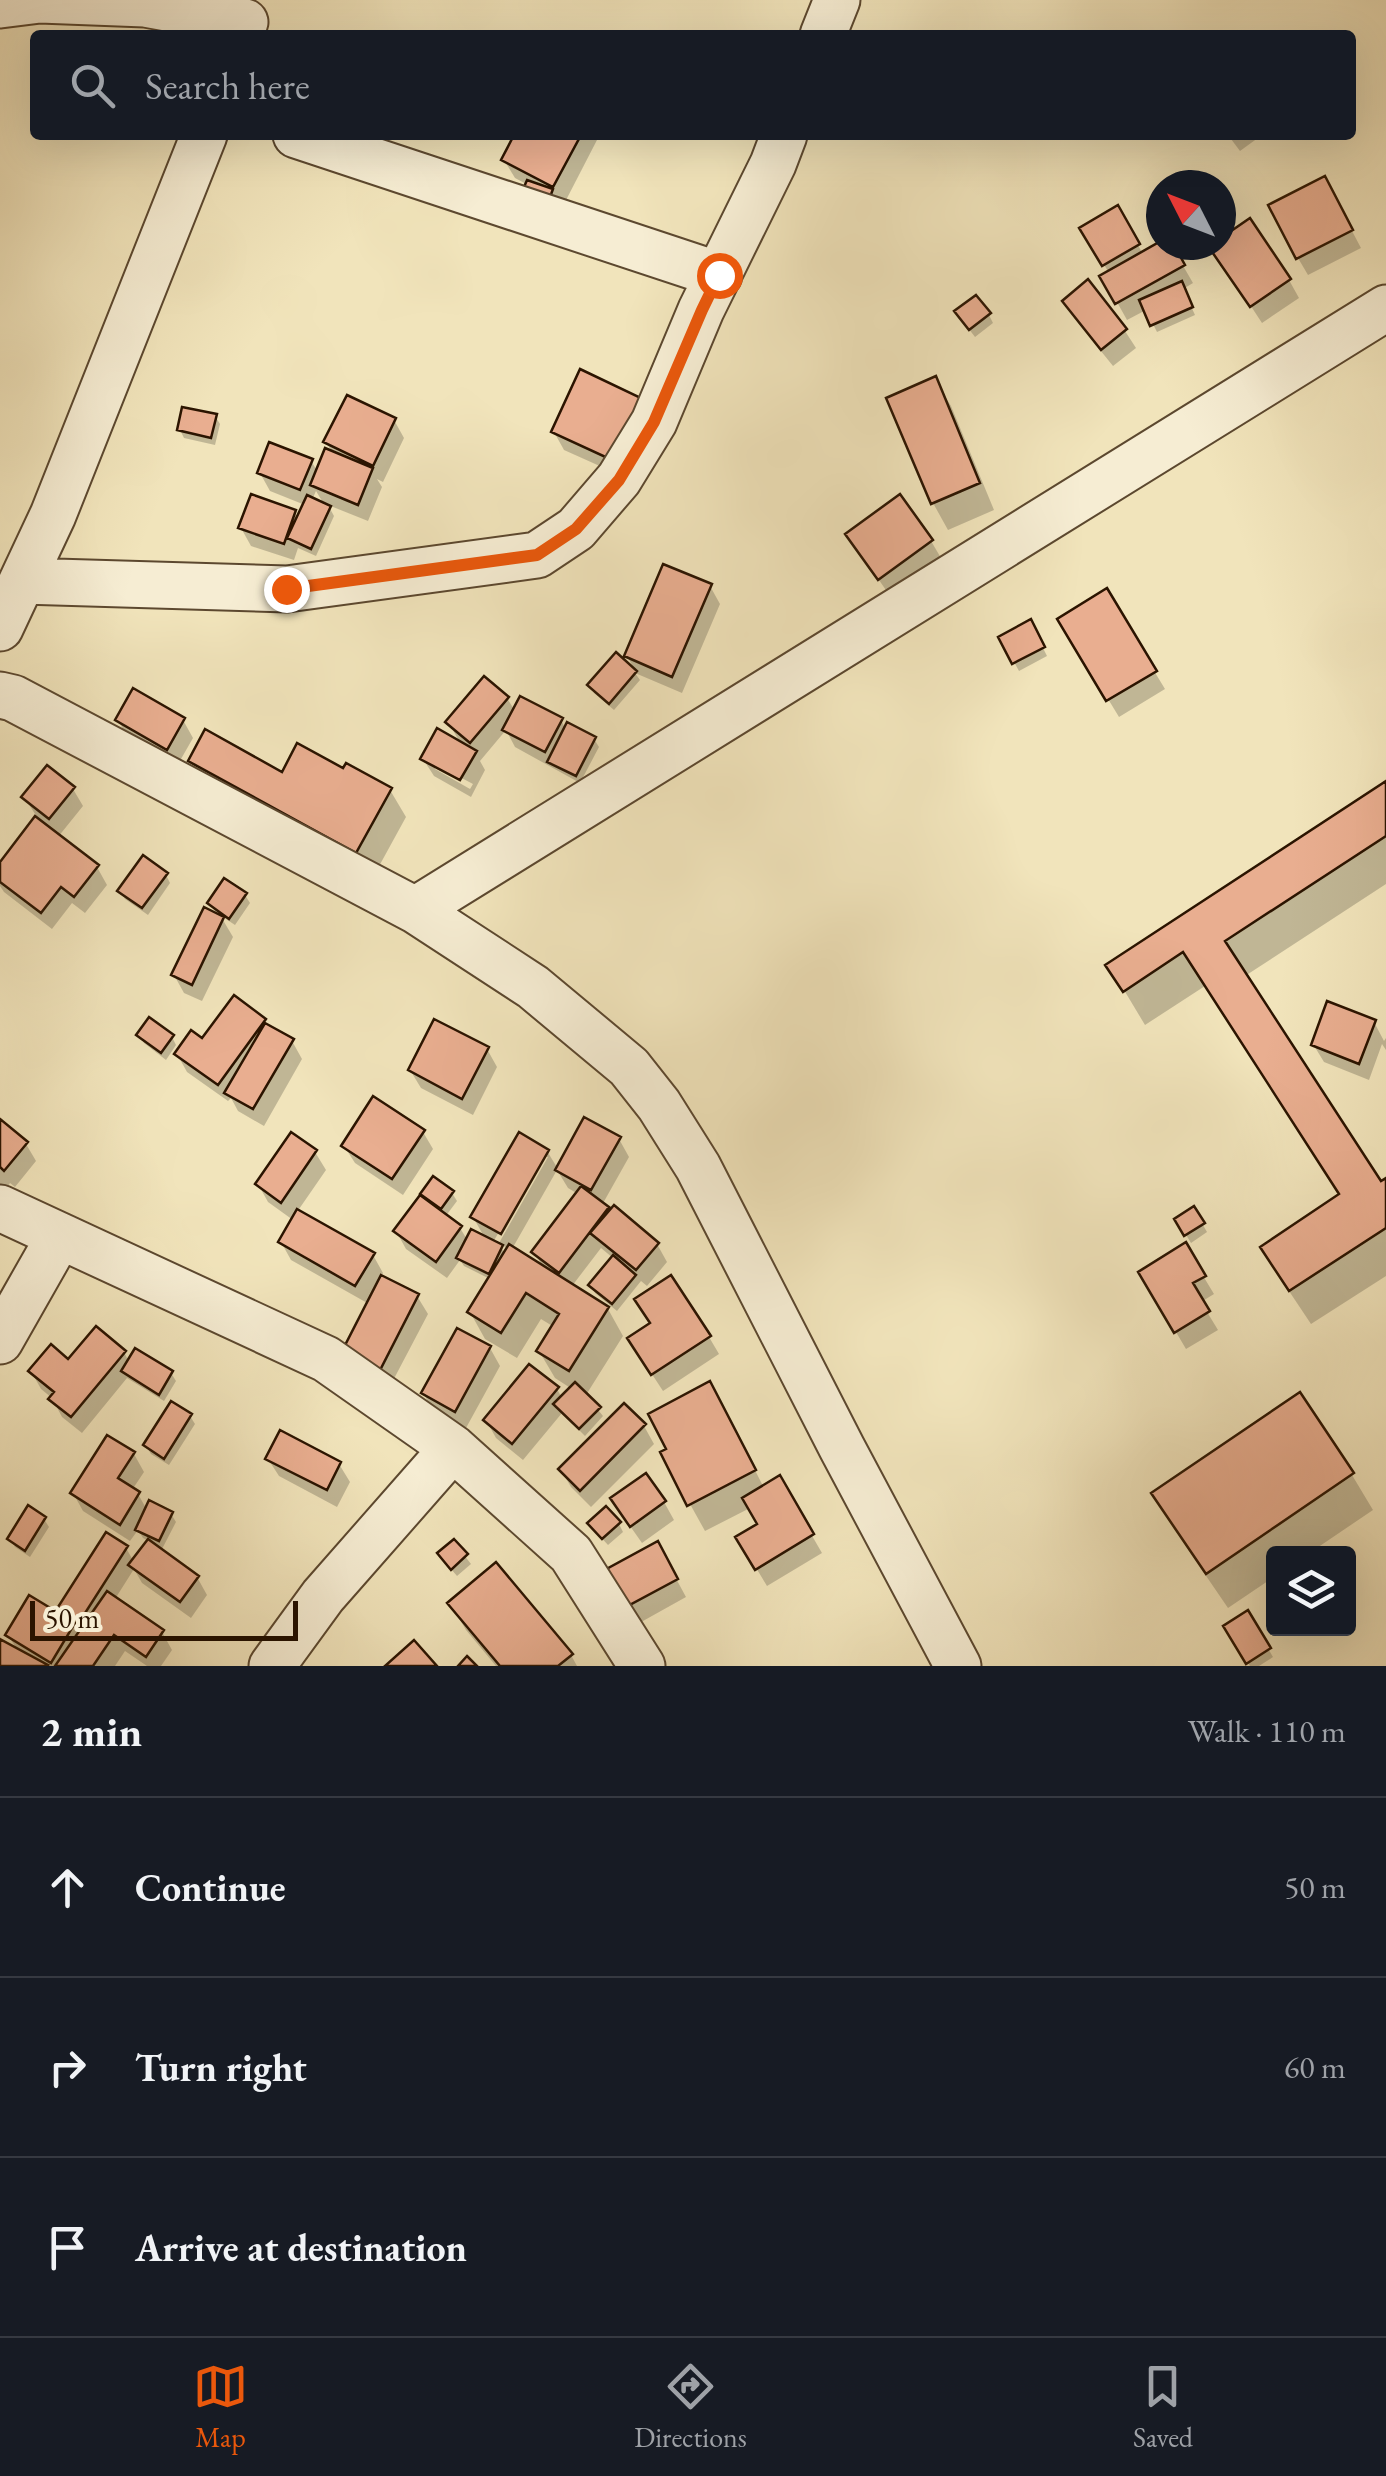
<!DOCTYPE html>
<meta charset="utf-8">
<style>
:root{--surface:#171b24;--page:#20242c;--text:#f1f3f6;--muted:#9ea1a6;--line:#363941;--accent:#ea580c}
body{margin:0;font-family:"EB Garamond",serif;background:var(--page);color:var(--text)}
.controls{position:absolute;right:30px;bottom:30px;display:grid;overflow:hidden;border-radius:10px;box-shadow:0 10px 40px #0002}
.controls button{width:90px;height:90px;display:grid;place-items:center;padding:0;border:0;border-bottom:2px solid var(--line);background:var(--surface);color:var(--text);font:50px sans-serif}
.compass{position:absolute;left:1146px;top:170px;width:90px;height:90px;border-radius:50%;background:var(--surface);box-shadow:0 10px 40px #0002;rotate:312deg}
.scale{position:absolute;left:30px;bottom:25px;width:268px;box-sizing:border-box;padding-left:10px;border:5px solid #2b1400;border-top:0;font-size:28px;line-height:35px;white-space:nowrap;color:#2b1400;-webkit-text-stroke:8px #f6edd3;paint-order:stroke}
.stop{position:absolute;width:30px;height:30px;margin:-22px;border:8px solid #ea580c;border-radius:50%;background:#fff}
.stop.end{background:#ea580c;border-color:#fff;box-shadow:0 2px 10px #0008}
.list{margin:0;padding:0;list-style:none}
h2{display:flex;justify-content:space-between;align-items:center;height:130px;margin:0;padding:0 40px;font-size:42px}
h2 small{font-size:32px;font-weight:400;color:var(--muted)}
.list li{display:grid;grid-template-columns:65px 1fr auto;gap:30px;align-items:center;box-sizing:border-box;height:180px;padding:0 40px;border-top:2px solid var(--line)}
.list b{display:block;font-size:38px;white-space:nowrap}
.list em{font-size:32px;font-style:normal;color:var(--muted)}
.icon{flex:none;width:55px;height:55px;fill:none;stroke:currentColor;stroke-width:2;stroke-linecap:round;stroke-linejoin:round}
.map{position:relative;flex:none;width:1386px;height:1666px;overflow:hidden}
.search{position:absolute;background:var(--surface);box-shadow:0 10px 40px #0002;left:30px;right:30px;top:30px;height:110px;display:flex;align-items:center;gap:25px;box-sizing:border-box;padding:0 35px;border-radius:10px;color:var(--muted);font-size:38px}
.sheet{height:670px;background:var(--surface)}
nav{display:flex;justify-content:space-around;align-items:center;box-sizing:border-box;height:140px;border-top:2px solid var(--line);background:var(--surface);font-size:28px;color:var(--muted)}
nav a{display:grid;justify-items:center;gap:5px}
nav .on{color:var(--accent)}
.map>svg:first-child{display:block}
.shadow{fill:#0003;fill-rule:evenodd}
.building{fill:#e9ae90;stroke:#2b1400;stroke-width:2.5}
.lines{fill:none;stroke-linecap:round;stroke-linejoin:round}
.minor-casing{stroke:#5c482f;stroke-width:49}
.minor{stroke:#f6edd3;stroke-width:45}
.route{stroke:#ea580c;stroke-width:12}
</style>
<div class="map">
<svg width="1386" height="1666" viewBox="0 0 1386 1666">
<rect width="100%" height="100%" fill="#f1e4bb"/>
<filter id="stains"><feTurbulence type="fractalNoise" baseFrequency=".002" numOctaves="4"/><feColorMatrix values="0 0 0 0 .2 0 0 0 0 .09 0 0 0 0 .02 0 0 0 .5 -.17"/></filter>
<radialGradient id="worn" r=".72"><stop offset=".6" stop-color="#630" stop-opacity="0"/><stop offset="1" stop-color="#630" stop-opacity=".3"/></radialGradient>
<path class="shadow" d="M517,135H594L597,140L564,204L515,178L504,160Z
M1228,135H1262L1240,151Z
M1334,197L1361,248L1308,275L1298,258Z
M1117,209L1143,254L1161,244L1171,245L1193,283L1183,289L1195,315L1157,332L1146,310L1127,320L1103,277L1109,273L1083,229Z
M1221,241L1289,280L1299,298L1262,323L1212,247L1221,245Z
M1088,283L1125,331L1136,348L1113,366L1075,319L1065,301Z
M989,315L993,323L975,337L962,320Z
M582,372L622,476L564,450L554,432Z
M935,380L951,406L994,510L948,530L933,503L889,399Z
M215,416L220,424L215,445L184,438L180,430Z
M394,420L404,438L383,482L377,479L382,487L368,521L328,505L334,516L316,556L298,548L294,560L251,546L241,528L294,512L298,519L305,505L270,491L260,473L311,461L318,472L333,454L326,442ZM316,491L325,506L312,500Z
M848,535L931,541L941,558L890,596Z
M710,586L720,604L682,693L635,673L640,680L614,710L594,693L590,685L616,656L636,672L627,656Z
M1106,592L1165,689L1119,717L1060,620Z
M1030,622L1047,656L1019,671L1001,638Z
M507,698L515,711L561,720L566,730L594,739L599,747L580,783L515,747L506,730L480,761L485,770L471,797L434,776L423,759L461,744L448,722ZM435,764L473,784L470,789L435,769Z
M118,720H183L193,738L177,766L128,738Z
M190,761L390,790L406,817L372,879L206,788Z
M1386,784V884L1245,976L1380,1184L1386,1181V1276L1311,1324L1283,1282L1341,1196L1205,986L1145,1025L1109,965Z
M73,789L83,806L58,837L97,867L107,885L85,913L72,903L52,929L4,892L0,886V866L37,817L24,797Z
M166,875L170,883L148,915L125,899L120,891Z
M245,895L250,903L235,925L220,915L233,937L202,1001L184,993L174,975L218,917L210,903Z
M264,1020L268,1027L292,1041L302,1059L264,1126L238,1111L231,1098L228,1101L187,1072L177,1054L203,1042Z
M1374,1022L1384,1041L1386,1038V1050L1382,1044L1369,1080L1324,1062L1313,1044Z
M139,1035L172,1037L176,1045L166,1060L144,1043Z
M487,1049L497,1067L473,1115L421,1088L410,1070Z
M0,1122L26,1144L36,1161L15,1187L10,1183L0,1198Z
M423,1132L433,1149L403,1195L355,1163L344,1146Z
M619,1139L629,1157L602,1205L610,1214L657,1244L667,1262L647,1286L641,1281L617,1311L595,1293L591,1285L613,1258L601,1248L572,1286L608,1309L623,1336L586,1395L603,1416L585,1436L562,1413L523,1460L496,1438L486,1420L557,1389L562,1398L572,1389L555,1378L539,1351L554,1327L541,1319L517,1358L485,1339L470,1312L490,1279L464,1266L460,1260L447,1278L406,1249L396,1231L430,1205L423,1194L452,1193L457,1201L445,1217L460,1228L468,1241L486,1240L473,1217L547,1151L558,1169ZM542,1157H548L499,1243L510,1250L505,1254L498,1243L492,1244ZM557,1170L568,1188L578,1194L534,1252L544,1269L512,1249Z
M315,1152L326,1170L297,1212L373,1255L383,1273L381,1277L417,1296L428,1314L387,1392L352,1374L369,1304L291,1260L281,1242L293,1220L268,1202L258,1184Z
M1194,1210L1207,1232L1191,1243L1177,1220Z
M1185,1246L1214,1294L1201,1302L1218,1330L1186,1349L1141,1273Z
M652,1325L709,1337L719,1354L663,1391L640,1356Z
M490,1348L500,1366L466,1428L434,1411L423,1393Z
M124,1352L129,1362L171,1373L176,1381L164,1401L127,1378L82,1433L62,1417L52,1398L41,1389L31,1371Z
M1299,1396L1352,1475L1373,1510L1308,1554H1274V1577L1228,1608L1174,1529L1154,1494Z
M725,1411L764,1488L779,1479L822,1553L767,1586L738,1538L760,1525L750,1508L705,1531L690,1504Z
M190,1416L195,1424L169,1465L151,1454L146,1446Z
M644,1426L654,1444L591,1507L571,1487L561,1470Z
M134,1454L144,1472L132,1490L138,1494L147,1510L171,1514L176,1522L161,1551L197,1577L207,1595L191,1618L142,1583L134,1569L115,1599L162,1632L172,1650L161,1666H147L125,1651L115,1666H0V1645L18,1651L8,1635L70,1623L61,1607L126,1548L134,1562L149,1541L143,1538L138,1530L130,1541L83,1511L73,1493Z
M268,1459L339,1464L350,1482L337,1507L279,1476Z
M664,1502L674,1520L642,1543L623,1516Z
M44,1519L49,1527L30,1557L15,1547L10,1539Z
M619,1524L623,1532L608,1545L595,1531Z
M454,1542L471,1564L457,1576L445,1562Z
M667,1562L686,1597L634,1626L605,1573Z
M450,1603L571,1655L577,1666H496L466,1630Z
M1247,1614L1273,1657L1259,1666H1250L1226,1627Z"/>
<path class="building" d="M514,135L550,136L581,135L553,187L501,160Z
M1325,176L1353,230L1296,259L1268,205Z
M527,180L553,189L545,211L518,201Z
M1118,205L1140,244L1102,266L1079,228Z
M1250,218L1291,279L1250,307L1208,246L1221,245V238Z
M1161,241V245H1174L1185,265L1115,304L1099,276Z
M1088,279L1127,329L1101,350L1062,301Z
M1182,281L1193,307L1150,326L1139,300Z
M976,295L991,313L969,330L954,311Z
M580,369L641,398L612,460L551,432Z
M936,376L980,483L931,504L886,398Z
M347,395L396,418L373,466L323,442Z
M182,407L217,414L211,438L177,430Z
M269,442L313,459L300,490L257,473Z
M325,448L373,468L358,505L310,485Z
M251,494L296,510L284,544L238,528Z
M900,494L933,540L878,580L845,534Z
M307,495L331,506L311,549L287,538Z
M663,564L712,584L672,677L624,656Z
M1107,588L1157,671L1106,701L1057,619Z
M1031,619L1045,647L1012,664L998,637Z
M616,652L637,671L609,704L587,685Z
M484,676L509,697L470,743L445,722Z
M133,688L185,718L167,750L115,720Z
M520,696L563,718L545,752L502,730Z
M567,722L596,737L576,776L547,762Z
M437,728L477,751L460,780L420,759Z
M205,729L282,772L297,743L343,768L346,763L392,788L356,853L188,761Z
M47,765L75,787L49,819L21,797Z
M1386,781V836L1225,941L1381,1181L1386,1178V1228L1289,1291L1260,1247L1339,1194L1183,952L1123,992L1105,965Z
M35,816L99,865L74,897L61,887L41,913L0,882V862Z
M143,855L168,873L142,908L117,891Z
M224,878L247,893L229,919L207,903Z
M204,907L224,917L192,985L171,975Z
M234,995L266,1019L218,1085L174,1054L191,1030L202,1038Z
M1327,1001L1376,1020L1359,1064L1311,1045Z
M149,1017L174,1035L161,1053L136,1035Z
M434,1019L489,1047L462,1099L408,1070Z
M265,1023L294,1039L253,1109L224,1093Z
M373,1096L425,1130L392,1179L341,1146Z
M584,1117L621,1137L591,1190L555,1170Z
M0,1119L28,1142L4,1171L0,1167Z
M291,1132L317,1150L281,1203L255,1184Z
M519,1132L549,1150L501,1234L470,1217Z
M433,1176L454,1191L441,1209L420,1194Z
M581,1186L609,1207L559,1273L531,1252Z
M420,1195L462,1226L436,1262L393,1231Z
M614,1205L659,1243L636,1270L590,1233Z
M1194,1206L1205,1223L1184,1236L1174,1219Z
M297,1209L375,1253L355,1286L278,1242Z
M471,1229L503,1245L489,1274L456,1258Z
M1186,1242L1206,1276L1193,1283L1210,1311L1174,1333L1138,1272Z
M509,1244L609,1307L569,1371L536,1351L559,1314L526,1293L501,1333L467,1312Z
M613,1255L636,1275L612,1304L588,1285Z
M381,1275L419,1294L377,1376L339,1357Z
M671,1275L711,1336L651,1375L627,1338L650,1323L634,1299Z
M96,1326L126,1351L71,1417L48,1399L54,1392L28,1371L51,1344L68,1359Z
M457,1328L491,1346L455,1412L421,1393Z
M135,1348L173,1371L159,1395L121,1371Z
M529,1364L559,1387L512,1444L483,1420Z
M710,1381L756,1470L687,1506L660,1452L666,1449L648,1414Z
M575,1382L601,1407L579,1429L553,1404Z
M1300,1392L1354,1473L1206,1574L1151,1493Z
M171,1401L192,1414L164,1459L143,1445Z
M624,1403L646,1424L580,1491L558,1469Z
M280,1430L341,1462L327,1490L265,1459Z
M107,1435L135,1452L118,1478L140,1492L120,1525L70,1493Z
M646,1473L666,1501L630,1527L610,1498Z
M780,1475L814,1534L755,1570L735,1537L757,1524L742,1498Z
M149,1500L173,1512L159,1541L135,1530Z
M28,1505L46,1517L25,1551L7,1539Z
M606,1506L621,1522L602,1539L587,1523Z
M106,1532L128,1546L80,1621L58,1607Z
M148,1539L199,1576L180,1602L128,1565Z
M454,1539L468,1554L451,1570L437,1553Z
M658,1541L678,1579L622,1609L601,1572Z
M496,1562L573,1654L558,1666H500L447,1603Z
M107,1591L164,1630L146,1657L114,1635L93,1666H55Z
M29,1595L75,1623L51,1663L5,1635Z
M1248,1610L1271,1648L1246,1664L1223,1626Z
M0,1639L48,1665L47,1666H0Z
M414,1640L437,1666H385Z
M467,1656L477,1666H458Z"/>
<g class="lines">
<defs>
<path id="minor" d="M0,5L40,0L145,4L245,22
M823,35L837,0
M296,135L719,275
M22,581L287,589L537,555L576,529L619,479L654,422L701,310L773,164L784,135
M0,628L53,515L204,135
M0,695L13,698L415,910L533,987L629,1067L659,1105L698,1167L842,1448L958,1666
M415,910L1386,308
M0,1208L326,1359L453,1448L571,1554L642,1666
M0,1341L59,1237
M272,1666L323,1596L453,1448"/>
</defs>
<use href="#minor" class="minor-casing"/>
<use href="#minor" class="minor"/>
</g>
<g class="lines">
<path class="route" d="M286,589L537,555L576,529L619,480L654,422L702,310L719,275"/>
</g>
<rect width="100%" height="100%" filter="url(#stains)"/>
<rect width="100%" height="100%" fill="url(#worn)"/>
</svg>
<div class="controls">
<button><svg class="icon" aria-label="layers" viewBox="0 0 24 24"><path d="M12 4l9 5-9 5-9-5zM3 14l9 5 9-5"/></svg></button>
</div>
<svg class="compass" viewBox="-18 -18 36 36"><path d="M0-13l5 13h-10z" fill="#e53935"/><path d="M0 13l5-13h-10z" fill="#9ea1a6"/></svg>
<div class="scale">50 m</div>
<div class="stop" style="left:719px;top:275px"></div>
<div class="stop end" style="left:286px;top:589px"></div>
<div class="search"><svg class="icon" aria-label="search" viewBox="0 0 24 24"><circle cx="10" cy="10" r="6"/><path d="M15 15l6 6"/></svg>Search here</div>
</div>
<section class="sheet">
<h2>2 min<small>Walk · 110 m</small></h2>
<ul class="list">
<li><svg class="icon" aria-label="ahead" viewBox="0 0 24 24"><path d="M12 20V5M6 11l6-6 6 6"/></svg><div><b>Continue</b></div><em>50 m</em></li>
<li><svg class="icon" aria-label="right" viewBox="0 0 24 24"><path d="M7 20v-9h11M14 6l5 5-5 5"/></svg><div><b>Turn right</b></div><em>60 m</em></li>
<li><svg class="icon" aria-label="arrive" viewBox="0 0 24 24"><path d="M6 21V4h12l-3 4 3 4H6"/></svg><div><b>Arrive at destination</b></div></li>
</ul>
</section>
<nav>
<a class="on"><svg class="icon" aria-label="map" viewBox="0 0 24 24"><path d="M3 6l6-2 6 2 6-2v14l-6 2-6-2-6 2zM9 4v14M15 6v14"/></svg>Map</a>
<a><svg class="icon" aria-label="directions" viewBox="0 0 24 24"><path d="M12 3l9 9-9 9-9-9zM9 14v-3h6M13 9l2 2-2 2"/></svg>Directions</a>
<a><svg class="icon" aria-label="saved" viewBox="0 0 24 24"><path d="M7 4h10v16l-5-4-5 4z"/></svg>Saved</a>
</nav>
